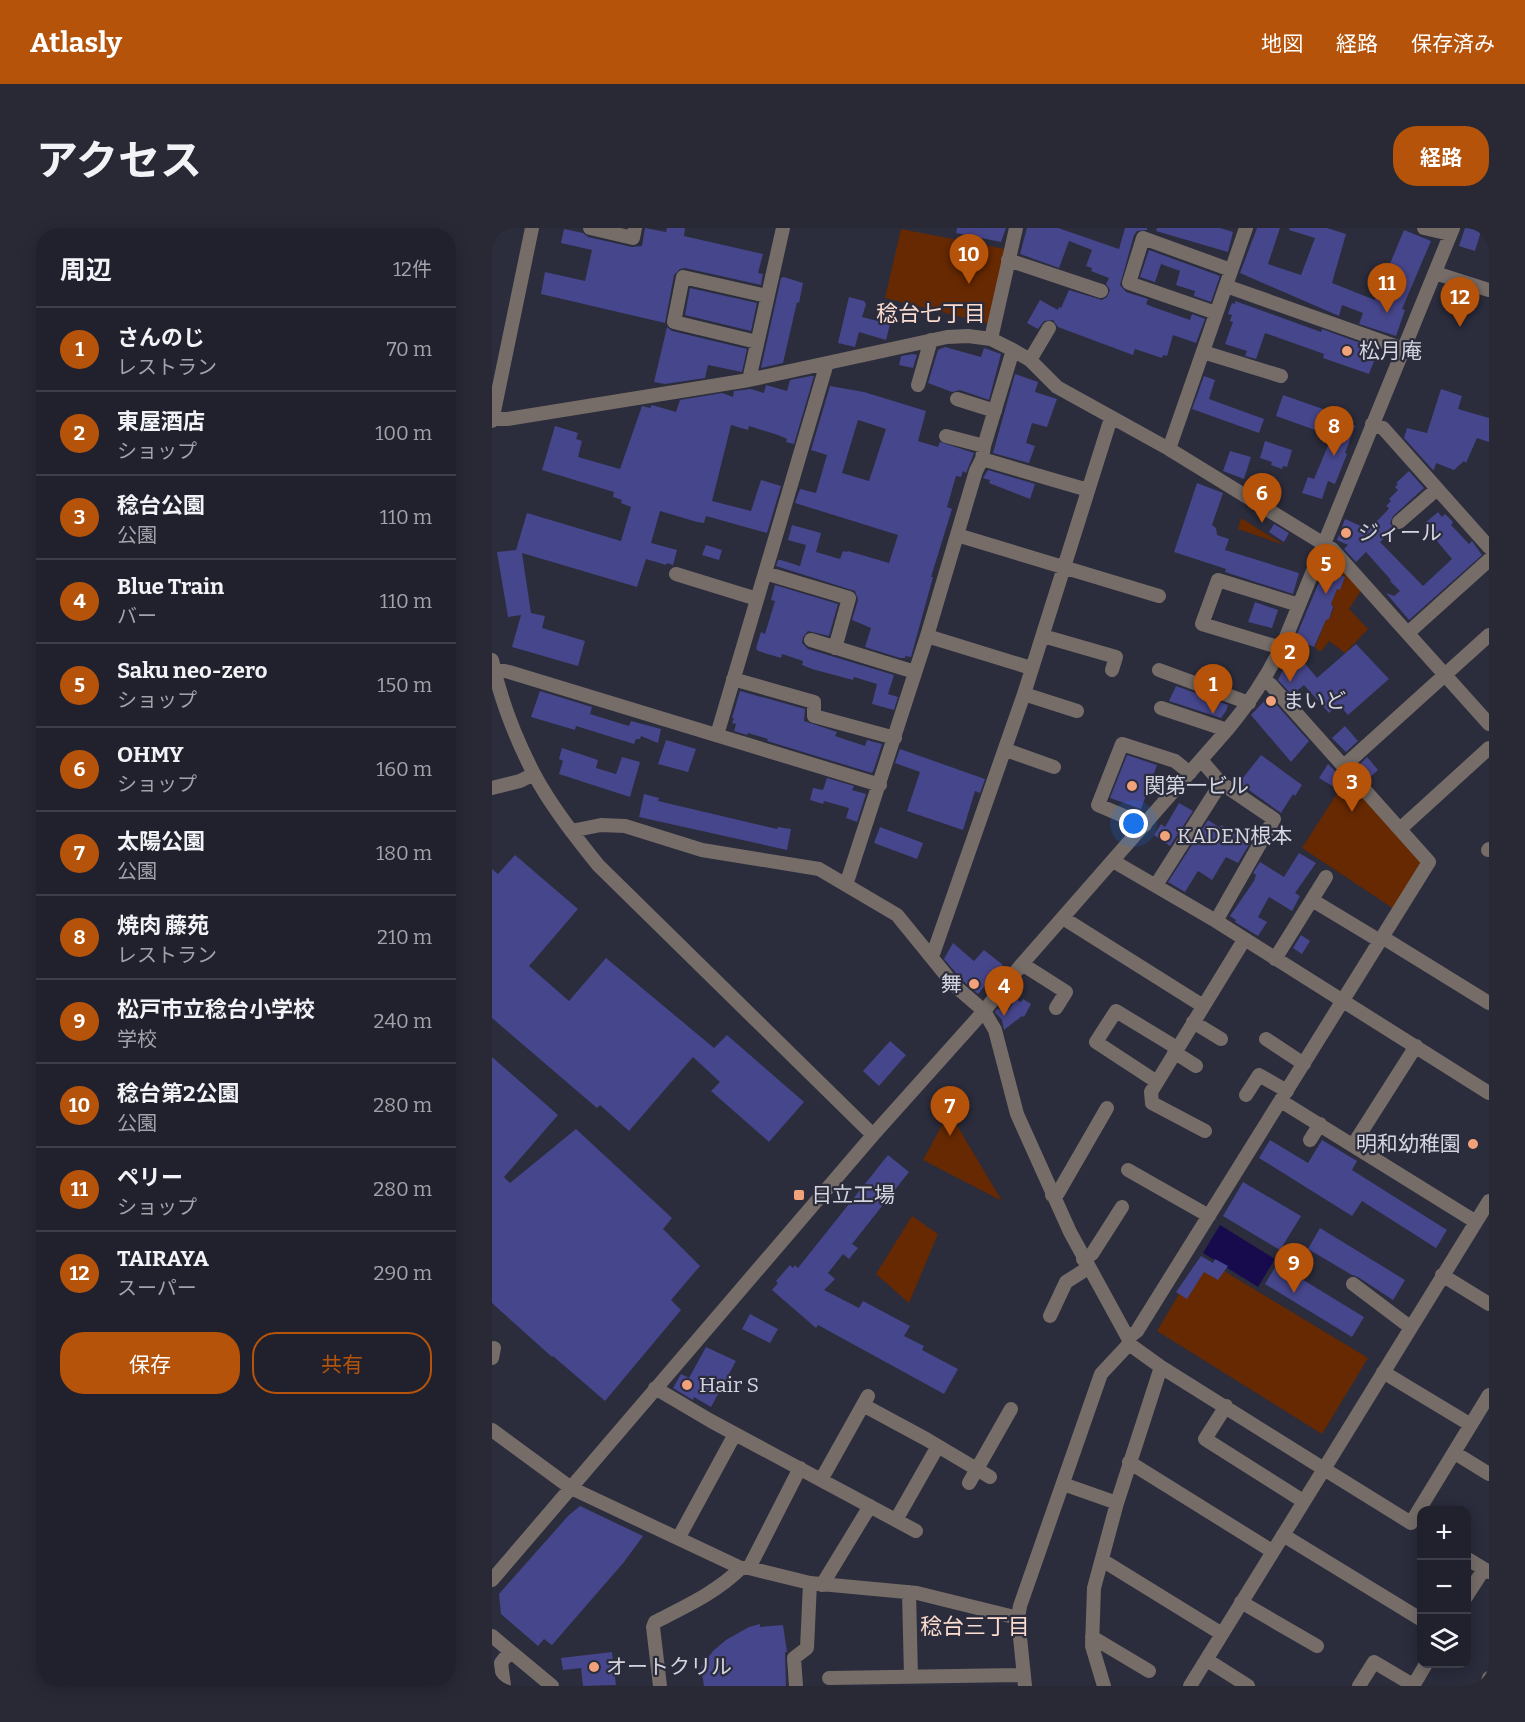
<!DOCTYPE html>
<html lang="ja">
<meta charset="utf-8">
<style>
:root{--surface:#20212d;--page:#282935;--text:#f1f3f6;--muted:#a2a3aa;--line:#3d3e49;--accent:#b45309}
body{margin:0;font-family:Bitter,"Noto Sans JP",serif;background:var(--page);color:var(--text)}
.controls{position:absolute;right:18px;bottom:18px;display:grid;overflow:hidden;border-radius:12px;box-shadow:0 3px 15px #0003}
.controls button{width:54px;height:54px;display:grid;place-items:center;padding:0;border:0;border-bottom:2px solid var(--line);background:var(--surface);color:var(--text);font:30px sans-serif}
.you{position:absolute;left:642px;top:596px;width:21px;height:21px;margin:-15px;border:4px solid #fff;border-radius:50%;background:#1a73e8;box-shadow:0 0 0 9px #1a73e833}
.badge{display:grid;place-items:center;width:39px;height:39px;border-radius:50%;background:var(--accent);color:#fff;font-size:20px;font-weight:700}
.pin{position:absolute;translate:-50% -50px;filter:drop-shadow(0 2px 3px #0008)}
.pin::after{content:'';position:absolute;top:32px;width:21px;height:18px;background:inherit;clip-path:polygon(0 0,100% 0,50% 100%)}
.list{margin:0;padding:0;list-style:none}
h2{display:flex;justify-content:space-between;align-items:center;height:78px;margin:0;padding:0 24px;font-size:26px}
h2 small{font-size:20px;font-weight:400;color:var(--muted)}
.list li{display:grid;grid-template-columns:39px 1fr auto;gap:18px;align-items:center;box-sizing:border-box;height:84px;padding:0 24px;border-top:2px solid var(--line)}
.list b{display:block;font-size:22px;white-space:nowrap}
.list p{margin:0;font-size:20px;white-space:nowrap;color:var(--muted)}
.list em{font-size:20px;font-style:normal;color:var(--muted)}
.actions{display:flex;gap:12px;padding:18px 24px}
.actions a{flex:1;padding:14px 0;border:2px solid var(--accent);border-radius:24px;text-align:center;font-size:21px;color:var(--accent)}
.actions .main{background:var(--accent);color:#fff}
.icon{flex:none;width:33px;height:33px;fill:none;stroke:currentColor;stroke-width:2;stroke-linecap:round;stroke-linejoin:round}
.map{position:relative;flex:none;width:997px;height:1458px;overflow:hidden;border-radius:24px}
header{display:flex;align-items:center;gap:36px;box-sizing:border-box;height:84px;padding:0 30px;background:var(--accent);color:#fff}
header strong{font-size:28px}
nav{display:flex;gap:33px;margin-inline-start:auto;font-size:21px}
.intro{display:flex;align-items:center;justify-content:space-between;box-sizing:border-box;height:144px;padding:0 36px}
h1{margin:0;font-size:42px}
.button{padding:15px 27px;border-radius:24px;background:var(--accent);color:#fff;font-size:21px;font-weight:700}
main{display:flex;gap:36px;padding:0 36px}
aside{flex:1;background:var(--surface);border-radius:24px;box-shadow:0 3px 15px #0003}
.map>svg:first-child{display:block}
.green{fill:#662902}
.water{fill:#170b4e}
.building{fill:#46468c;fill-rule:evenodd}
.lines{fill:none;stroke-linecap:round;stroke-linejoin:round}
.minor{stroke:#766d69;stroke-width:14}
.poi-dot{fill:#f1a27b;stroke:#2b2c3c;stroke-width:2}
.labels{text-anchor:middle;dominant-baseline:central;stroke-width:4.5;stroke-linejoin:round;paint-order:stroke}
.poi-label{font-size:21px;fill:#d4d5e0;stroke:#2b2c3c;text-anchor:start}
.neighbourhood-label{font-size:22px;fill:#fbdcce;stroke:#2b2c3c}
</style>
<header>
<strong>Atlasly</strong>
<nav><a>地図</a><a>経路</a><a>保存済み</a></nav>
</header>
<div class="intro"><h1>アクセス</h1><a class="button">経路</a></div>
<main>
<aside>
<h2>周辺<small>12件</small></h2>
<ul class="list">
<li><span class="badge">1</span><div><b>さんのじ</b><p>レストラン</p></div><em>70 m</em></li>
<li><span class="badge">2</span><div><b>東屋酒店</b><p>ショップ</p></div><em>100 m</em></li>
<li><span class="badge">3</span><div><b>稔台公園</b><p>公園</p></div><em>110 m</em></li>
<li><span class="badge">4</span><div><b>Blue Train</b><p>バー</p></div><em>110 m</em></li>
<li><span class="badge">5</span><div><b>Saku neo-zero</b><p>ショップ</p></div><em>150 m</em></li>
<li><span class="badge">6</span><div><b>OHMY</b><p>ショップ</p></div><em>160 m</em></li>
<li><span class="badge">7</span><div><b>太陽公園</b><p>公園</p></div><em>180 m</em></li>
<li><span class="badge">8</span><div><b>焼肉 藤苑</b><p>レストラン</p></div><em>210 m</em></li>
<li><span class="badge">9</span><div><b>松戸市立稔台小学校</b><p>学校</p></div><em>240 m</em></li>
<li><span class="badge">10</span><div><b>稔台第2公園</b><p>公園</p></div><em>280 m</em></li>
<li><span class="badge">11</span><div><b>ペリー</b><p>ショップ</p></div><em>280 m</em></li>
<li><span class="badge">12</span><div><b>TAIRAYA</b><p>スーパー</p></div><em>290 m</em></li>
</ul>
<div class="actions"><a class="main">保存</a><a>共有</a></div>
</aside>
<div class="map">
<svg width="997" height="1458" viewBox="0 0 997 1458">
<rect width="100%" height="100%" fill="#2b2c3c"/>
<path class="green" d="M409,1L513,21L498,96L393,70Z
M749,290L792,317L746,301Z
M839,327L870,361L857,381L876,401L853,425L837,413L828,424L823,419L834,392L837,391L842,379L839,376L845,361L848,362L853,349L833,340Z
M856,548L931,633L902,681L810,620Z
M457,884L510,973L431,932Z
M420,988L446,1006L417,1075L384,1046Z
M709,1029L876,1130L830,1206L665,1103Z"/>
<path class="water" d="M728,997L783,1031L766,1059L711,1025Z"/>
<path class="building" d="M153,0L174,4L175,0H193L192,8L271,26L266,45L271,46L269,57L193,40L188,41L182,47L173,95L49,66L53,44L93,53L100,22L69,15L72,1L91,5L96,9L140,19L150,18Z
M465,0H514L509,14L464,5Z
M535,0H566L627,21L633,0H655V2L645,3L642,7L628,57L634,64L656,71L654,76L661,79L698,92L700,86L713,91L704,115L681,107L675,128L671,127L670,130L643,121L641,127L566,99L561,92L552,93L546,101L535,95L548,72L566,82L567,79L569,80L577,62L610,72L615,69L618,62L614,56L617,50L599,43L600,40L594,38L600,22L577,13L567,40L528,26Z
M665,0H728L741,4L736,24L664,3Z
M765,0H788L776,36L809,47L823,10L797,2L798,0H835L854,6L840,55L883,72L912,2L939,13L910,81L913,82L904,108L867,96L871,85L850,77L847,88L748,45Z
M973,0H990L983,23L967,18Z
M657,22L728,48L719,74L702,68L703,63L684,57L688,43L669,36L663,54L648,49Z
M292,49L311,55L307,75L305,74L291,135L269,140L289,50Z
M198,60L265,75L259,103L193,87Z
M357,69L372,73L374,76L370,89L398,96L394,112L367,104L363,119L346,115Z
M743,73L829,104L830,101L871,116L867,127L882,133L877,146L831,130L832,126L773,105L764,131L753,128L755,123L733,116L741,94L738,93L740,87L736,86L740,75L743,76Z
M175,99L180,103L255,121L250,144L216,137L213,150L173,156L162,154Z
M453,119L489,129L492,120L509,126L497,172L468,162L460,164L436,155L446,122Z
M421,126L425,127L421,140L407,137L409,128Z
M523,146L546,154L543,164L565,171L555,199L540,195L534,215L543,218L537,235L501,225Z
M319,148H322L302,216L294,214L295,211L286,207L257,198L256,202L239,197L220,273L259,283L269,252L289,258L275,305L214,288L212,295L205,294L168,283L159,315L185,322L181,337L175,335L174,337L154,331L145,359L30,325L39,385L53,388L50,400L93,413L86,438L20,419L29,387L16,389L5,324L24,322L35,285L129,313L139,279L129,275L130,272L121,269L122,264L50,242L63,198L86,205L84,211L90,213L86,229L128,241L150,178L158,180L160,177L184,184L188,172L230,165L241,169L242,163L259,161L272,165L274,157L295,163L298,152Z
M712,148L723,152L717,171L772,191L767,205L700,181Z
M338,158L372,164L434,183L426,213L446,219L448,214L482,225L474,245L471,243L469,249L464,248L455,279L460,281L439,349H441L419,429L413,428V430H408L373,419L379,400L360,392L366,372L363,363L284,338L286,332H289L308,338L314,317L296,312L300,297L329,305L324,324L348,331L351,323L355,324L356,323L397,335L406,307L303,275L308,261L324,265L335,227L319,222ZM366,192L394,201L377,253L350,245Z
M949,161L970,168L966,181L997,190V214L985,210L974,235L972,233L962,242L944,235L942,242L940,241L912,210L915,200L935,205Z
M791,167L831,181L830,185L863,198L853,225L855,226L843,256L836,253L830,271L810,265L816,249L822,251L840,208L784,188Z
M773,213L800,222L795,239L791,238L790,241L779,237L780,234L768,230Z
M738,223L759,229L752,251L731,243Z
M496,242L543,256L538,271L497,255L498,252L491,250Z
M917,243L932,260L901,288L898,295L902,301L888,314L931,358L960,331L940,307V302L933,295L946,284L950,289L953,286L961,294L959,297L977,316L980,313L990,327L917,392L894,365L902,368L908,363L898,353L899,352L874,324L864,334L852,321L856,317L845,312L853,291L871,299L875,303L895,283L897,280L894,278L899,273L897,271L906,262L903,259L906,256L904,255Z
M705,255L731,265L720,297L724,300L725,307L737,311L733,322L807,345L801,366L733,344L734,341L682,324Z
M782,296L797,305L792,314L777,304Z
M214,317L230,322L227,332L210,327Z
M833,340L853,349L848,362L845,361L839,376L841,379L837,391L834,392L822,419L803,411Z
M283,357L346,376L337,408L316,403L311,409L310,415L316,421L402,447L396,466L406,469L402,482L380,476L385,456L362,449L361,452L320,441L310,437L311,433L290,426L289,430L266,423L264,420L269,404L273,406L283,373L279,372Z
M763,374L786,382L780,400L756,394Z
M864,416L897,451L856,487L846,476L837,485L812,457L800,467L786,452L801,421L825,450Z
M684,458L736,477L734,483L729,490L677,473Z
M48,463L100,479L98,486L137,498L139,493L169,501L166,515L149,508L148,511H144L142,516L84,498L83,502L39,489Z
M248,463L313,481L312,493L345,504L343,508L373,518L375,512L390,516L382,541L380,545L275,513L276,511L256,505L255,507L242,503L244,496L240,495L242,490H240Z
M777,468L817,513L799,534L759,487Z
M853,498L866,513L854,524L840,510Z
M174,512L204,521L196,544L166,536Z
M70,520L106,532L104,540L124,546L130,529L148,534L138,569L67,546L71,533L67,531Z
M408,521L493,551L488,565L483,563L471,602L415,583L428,544L403,535Z
M635,527L665,537L649,581L618,570Z
M769,527L810,557L803,568L801,566L789,585L747,555Z
M875,529L886,542L877,550L866,538Z
M836,536L848,548L842,559L827,550Z
M335,550L362,558L360,562L374,566L365,594L354,590L357,580L332,573L331,576L318,572L321,560L331,562Z
M152,566L167,570L166,573L285,601L286,599L299,601L295,622L147,589Z
M687,575L701,583L678,618L662,607L669,596L673,599Z
M716,592L728,600L729,597L758,615L746,635L734,629L720,652L706,643L693,664L676,654Z
M388,599L431,615L425,631L382,615Z
M807,625L824,635L803,665L808,668L800,683L777,669L766,689L775,694L766,708L743,694L744,692L738,688L762,653L764,647L761,645L768,634L792,649Z
M23,627L86,681L37,738L77,773L114,730L222,820L235,807L312,874L277,914L219,863L228,854L201,829L137,903L108,877L105,880L0,790V641L6,646Z
M809,707L818,713L810,726L801,720Z
M461,715L482,733L492,722L511,737L486,766L470,752L452,731Z
M523,771L529,774L531,771L539,776L532,789L530,788L512,802L510,792L503,784L505,781L517,782Z
M398,813L414,827L387,858L371,843Z
M0,829L66,887L12,949L18,955L84,901L180,990L171,1001L208,1038L179,1072L189,1082L113,1173L61,1128L60,1129L0,1075Z
M778,912L816,935L830,912L865,933L860,942L955,1002L944,1020L870,973L860,988L767,930Z
M396,927L417,944L360,1016L366,1020L357,1031L351,1026L336,1045L343,1051L332,1062L367,1080L371,1073L418,1098L412,1108L432,1118L430,1122L466,1141L452,1166L326,1097L324,1100L280,1062L286,1055L284,1053L298,1037L301,1040L303,1037L306,1040Z
M751,954L809,988L788,1022L731,988Z
M828,1000L913,1052L901,1072L866,1049L860,1047L816,1021Z
M709,1028L721,1035L723,1031L736,1038L726,1052L712,1044L695,1071L684,1064Z
M785,1036L872,1089L860,1109L773,1056Z
M258,1086L286,1101L278,1115L250,1101Z
M214,1119L244,1133L219,1179L202,1169L201,1172L181,1160L189,1146L197,1150Z
M88,1278L151,1308L132,1334L60,1417L52,1411L46,1418L9,1386L7,1366L76,1288Z
M268,1396V1399L291,1397L295,1424H293L294,1458H212L209,1439L221,1423L234,1412L257,1399Z
M120,1424L124,1457L91,1458L89,1440L71,1442L69,1430Z"/>
<g class="lines">
<path class="minor" d="M98,0L141,10L143,0
M932,0L958,6
M516,32L609,63
M943,45L997,62
M734,58L912,121
M724,85L637,55L651,10L739,42
M499,111L524,0
M265,114L182,94L191,49L275,68
M711,124L789,148
M538,132L557,100
M257,152L291,0
M426,157L439,112
M465,171L503,183
M0,191H15L257,152L455,109L476,108L499,111L521,122L538,132L565,159L677,221L840,321L997,496
M0,193L40,0
M880,196L891,200L997,319
M454,208L492,218
M677,221L754,0
M490,231L596,262
M907,294L945,261
M465,307L667,368
M273,345L357,370L343,420
M184,346L265,371
M917,404L997,332
M435,408L539,440
M551,408L624,429L620,442
M319,412L423,444
M789,420L710,396L726,352L807,377
M0,432C8,470 24,511 42,546C59,578 83,608 106,637L381,907
M2,441L17,444L388,557
M667,442L757,475
M241,451L322,474V488L403,510
M532,466L585,483
M669,480L735,502
M225,507L335,135
M514,522L562,539
M709,532L729,555L782,591L724,693
M852,538L997,407
M0,560L28,553L42,546
M653,597L606,577L630,516L683,533L698,545
M908,601L997,520
M79,603L109,597L133,598L210,622L327,641L405,687L462,757L492,783L503,802L525,886L578,1004L636,1110L637,1116L669,1139L832,1241L997,973
M996,622L997,621
M621,633L724,693L997,865
M354,657L435,408L484,243L490,231L492,218L521,122
M664,657L729,555
M820,672L888,713
M571,690L711,778
M890,709L997,775
M440,729L532,466L619,190
M783,731L834,649
M530,736L574,764L564,780
M701,794L729,811
M774,811L812,836
M682,824L704,838
M665,854L604,814L624,783L685,820
M754,867L767,847L795,863
M789,873L984,994
M713,903L660,875L659,864L752,712
M818,912L828,896
M861,917L924,818
M636,942L717,988
M560,967L566,965L615,880
M591,1031L600,1026L630,979
M950,1047L997,1076
M861,1056L918,1099
M558,1088L574,1054L596,1040
M636,1110L645,1103L937,634L779,457L772,452
M0,1130L2,1120
M891,1144L979,1197
M163,1160L219,1193L424,1303
M371,1177L434,1211L498,1249
M734,1178L713,1211L811,1273
M0,1202L79,1260L249,1340H257L318,1355L425,1365L526,1390
M963,1225L997,1246
M637,1234L780,1323
M329,1252L376,1168
M477,1255L519,1181
M571,1256L625,1275
M404,1292L446,1218
M791,1307L930,1392
M187,1309L243,1206
M974,1330L997,1344
M610,1332L730,1406
M257,1340L308,1240
M0,1352L381,907L492,783L530,736L735,502C759,473 779,443 794,409L961,0
M330,1357L378,1278
M417,1364L419,1449
M974,1369L992,1341
M749,1374L825,1418
M0,1408L60,1458
M600,1409L657,1443
M715,1432L756,1458
M337,1450L532,1447
M12,1458L9,1435L18,1423
M168,1458L161,1399L163,1394C194,1378 225,1364 249,1340
M304,1458L302,1430L315,1420L318,1355
M533,1458L526,1390L528,1378L609,1146L637,1116
M612,1458L600,1418L602,1360L625,1275L669,1139
M698,1458L832,1241L919,1295L997,1167
M867,1458L882,1434L921,1457
M921,1458L934,1436
M995,1458L997,1450"/>
</g>
<g class="poi-dot">
<circle cx="855" cy="123" r="6"/>
<circle cx="854" cy="305" r="6"/>
<circle cx="779" cy="473" r="6"/>
<circle cx="640" cy="558" r="6"/>
<circle cx="673" cy="608" r="6"/>
<circle cx="482" cy="756" r="6"/>
<circle cx="981" cy="916" r="6"/>
<rect x="301" y="961" width="12" height="12" rx="3"/>
<circle cx="195" cy="1157" r="6"/>
<circle cx="102" cy="1439" r="6"/>
</g>
<g class="labels">
<g class="poi-label">
<text x="867" y="123">松月庵</text>
<text x="866" y="305">ジィール</text>
<text x="791" y="473">まいど</text>
<text x="652" y="558">関第一ビル</text>
<text x="685" y="608">KADEN根本</text>
<text x="470" y="756" text-anchor="end">舞</text>
<text x="969" y="916" text-anchor="end">明和幼稚園</text>
<text x="319" y="967">日立工場</text>
<text x="207" y="1157">Hair S</text>
<text x="114" y="1439">オートクリル</text>
</g>
<g class="neighbourhood-label">
<text x="439" y="85">稔台七丁目</text>
<text x="483" y="1398">稔台三丁目</text>
</g>
</g>
</svg>
<div class="controls">
<button>+</button>
<button>−</button>
<button><svg class="icon" aria-label="layers" viewBox="0 0 24 24"><path d="M12 4l9 5-9 5-9-5zM3 14l9 5 9-5"/></svg></button>
</div>
<div class="you"></div>
<div class="pin badge" style="left:721px;top:486px">1</div>
<div class="pin badge" style="left:798px;top:454px">2</div>
<div class="pin badge" style="left:860px;top:584px">3</div>
<div class="pin badge" style="left:512px;top:788px">4</div>
<div class="pin badge" style="left:834px;top:366px">5</div>
<div class="pin badge" style="left:770px;top:295px">6</div>
<div class="pin badge" style="left:458px;top:908px">7</div>
<div class="pin badge" style="left:842px;top:228px">8</div>
<div class="pin badge" style="left:802px;top:1065px">9</div>
<div class="pin badge" style="left:477px;top:56px">10</div>
<div class="pin badge" style="left:895px;top:85px">11</div>
<div class="pin badge" style="left:968px;top:99px">12</div>
</div>
</main>
